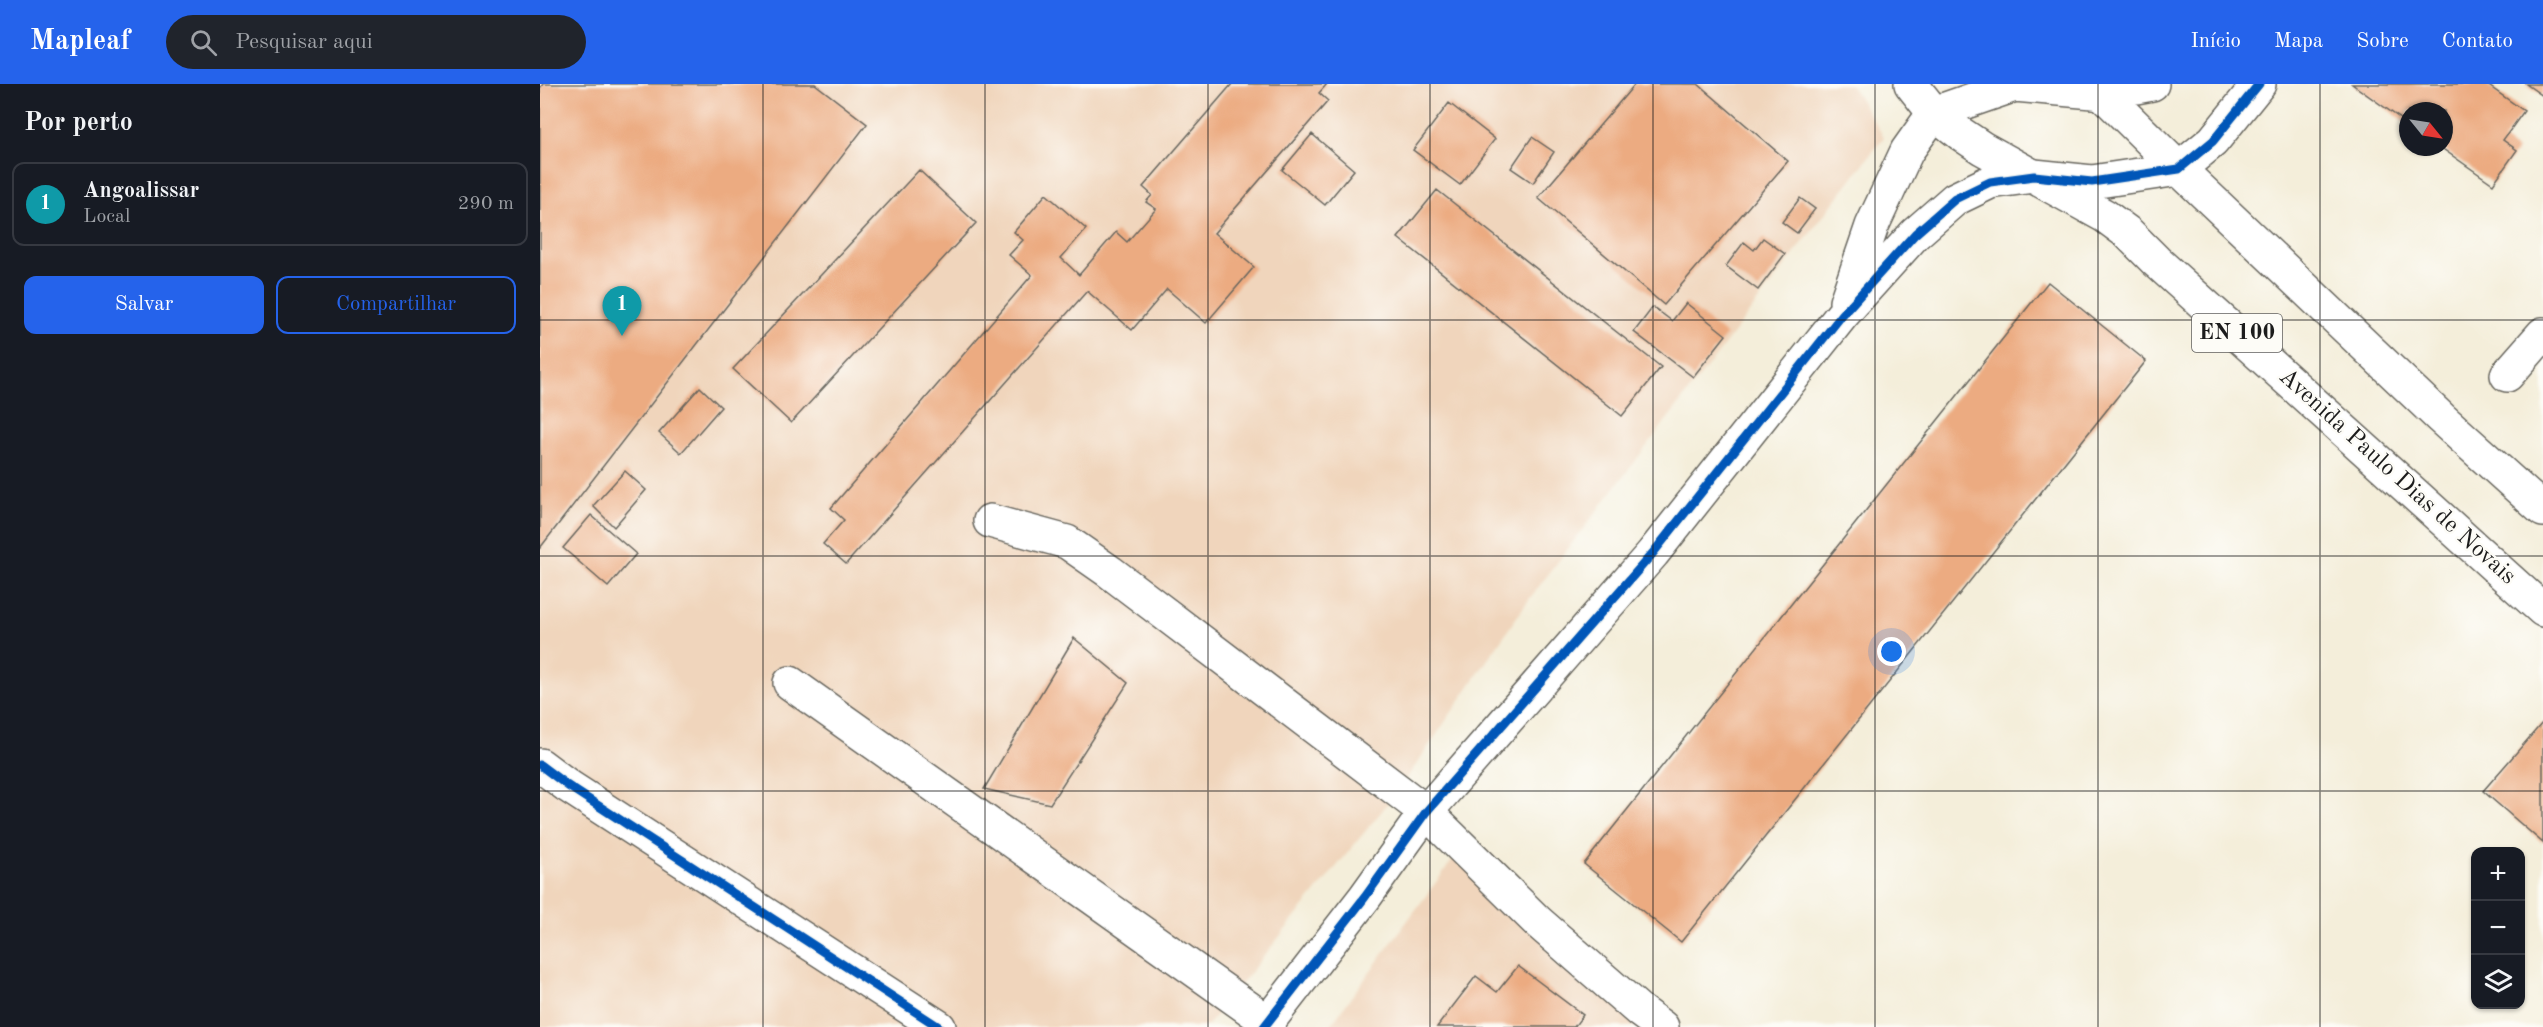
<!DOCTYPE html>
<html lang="pt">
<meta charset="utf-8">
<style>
:root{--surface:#171b24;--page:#20242c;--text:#f1f3f6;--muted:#9ea1a6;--line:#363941;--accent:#2563eb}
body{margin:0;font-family:"Old Standard TT",serif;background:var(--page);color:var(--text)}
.controls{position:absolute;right:18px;bottom:18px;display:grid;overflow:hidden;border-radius:12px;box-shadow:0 2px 4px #0004}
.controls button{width:54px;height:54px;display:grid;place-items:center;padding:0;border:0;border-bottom:2px solid var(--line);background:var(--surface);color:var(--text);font:30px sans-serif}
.compass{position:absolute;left:1859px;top:18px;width:54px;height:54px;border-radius:50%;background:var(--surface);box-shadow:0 2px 4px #0004;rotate:120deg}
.you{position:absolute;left:1352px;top:568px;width:21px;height:21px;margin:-15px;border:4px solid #fff;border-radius:50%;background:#1a73e8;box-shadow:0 0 0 9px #1a73e833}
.badge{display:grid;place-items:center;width:39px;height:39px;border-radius:50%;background:var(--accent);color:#fff;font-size:20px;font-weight:700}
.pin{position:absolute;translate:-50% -50px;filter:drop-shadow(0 2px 3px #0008)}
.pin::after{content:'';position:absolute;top:32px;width:21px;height:18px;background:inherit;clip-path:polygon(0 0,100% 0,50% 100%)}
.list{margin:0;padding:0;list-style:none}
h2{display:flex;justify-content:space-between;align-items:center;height:78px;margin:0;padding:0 24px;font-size:26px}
h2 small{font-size:20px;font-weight:400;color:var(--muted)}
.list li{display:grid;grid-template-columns:39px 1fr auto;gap:18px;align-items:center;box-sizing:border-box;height:84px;margin:0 12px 12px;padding:0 12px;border:2px solid var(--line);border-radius:12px}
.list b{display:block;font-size:22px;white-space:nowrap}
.list p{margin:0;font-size:20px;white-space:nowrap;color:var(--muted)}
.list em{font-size:20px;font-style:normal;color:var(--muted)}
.actions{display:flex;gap:12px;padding:18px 24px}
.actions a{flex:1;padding:14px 0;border:2px solid var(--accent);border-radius:12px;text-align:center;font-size:21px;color:var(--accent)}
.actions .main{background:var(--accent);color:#fff}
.icon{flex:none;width:33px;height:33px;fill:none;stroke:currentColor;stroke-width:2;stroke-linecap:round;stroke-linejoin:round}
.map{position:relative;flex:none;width:2003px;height:943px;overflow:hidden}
header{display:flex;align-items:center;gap:36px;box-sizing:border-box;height:84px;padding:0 30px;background:var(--accent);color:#fff}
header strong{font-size:28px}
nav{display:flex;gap:33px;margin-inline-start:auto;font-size:21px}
.search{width:420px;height:54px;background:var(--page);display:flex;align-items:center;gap:15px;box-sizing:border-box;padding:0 21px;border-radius:33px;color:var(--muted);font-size:22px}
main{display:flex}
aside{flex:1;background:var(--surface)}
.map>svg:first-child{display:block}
.built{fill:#f0d5bc}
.building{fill:#ecab81}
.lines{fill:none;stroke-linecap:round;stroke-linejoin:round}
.minor-casing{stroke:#68665e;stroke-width:36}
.major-casing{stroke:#68665e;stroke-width:36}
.minor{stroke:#fff;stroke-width:33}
.major{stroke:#fff;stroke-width:33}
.cycleway-casing{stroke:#fdfcf7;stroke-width:13}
.cycleway{stroke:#0057b8;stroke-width:9}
.grid{fill:none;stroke:#1c1c1c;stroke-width:1.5;stroke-opacity:0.55}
.labels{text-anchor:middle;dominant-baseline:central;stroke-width:5;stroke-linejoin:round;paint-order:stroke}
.shield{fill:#fdfcf7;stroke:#605f5e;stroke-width:1.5}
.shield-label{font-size:22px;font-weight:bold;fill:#1c1c1c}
.street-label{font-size:24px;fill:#1c1c1c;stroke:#fdfcf7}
</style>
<header>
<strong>Mapleaf</strong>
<div class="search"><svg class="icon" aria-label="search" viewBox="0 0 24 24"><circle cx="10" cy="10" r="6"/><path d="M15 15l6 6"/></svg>Pesquisar aqui</div>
<nav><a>Início</a><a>Mapa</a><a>Sobre</a><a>Contato</a></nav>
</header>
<main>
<aside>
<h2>Por perto<small></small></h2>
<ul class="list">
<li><span class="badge" style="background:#0f9aa8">1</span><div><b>Angoalissar</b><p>Local</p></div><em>290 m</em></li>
</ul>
<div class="actions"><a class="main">Salvar</a><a>Compartilhar</a></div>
</aside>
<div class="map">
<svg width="2003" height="943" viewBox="0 0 2003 943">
<rect width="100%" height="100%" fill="#fdfcf7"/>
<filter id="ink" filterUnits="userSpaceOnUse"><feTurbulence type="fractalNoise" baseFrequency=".0167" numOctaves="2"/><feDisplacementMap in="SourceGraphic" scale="12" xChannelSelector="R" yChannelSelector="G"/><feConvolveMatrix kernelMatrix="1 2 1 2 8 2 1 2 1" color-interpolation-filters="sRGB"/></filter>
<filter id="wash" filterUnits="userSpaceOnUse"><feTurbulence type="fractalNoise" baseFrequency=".008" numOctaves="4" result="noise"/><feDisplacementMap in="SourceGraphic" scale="24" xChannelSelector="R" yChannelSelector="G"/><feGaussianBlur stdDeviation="1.35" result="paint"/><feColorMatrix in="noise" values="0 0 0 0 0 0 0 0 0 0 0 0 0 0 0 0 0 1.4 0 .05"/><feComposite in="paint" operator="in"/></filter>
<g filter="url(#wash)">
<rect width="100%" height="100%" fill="#f4eeda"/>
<path class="built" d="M0,0H1310L1344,53L987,518L858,707L666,943H0Z
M922,763L1100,927L1093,943H789Z"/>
<g id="blocks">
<path class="building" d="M3,0H275L327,40L0,464V4Z
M692,0H787L779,9L788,17L674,149L714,183L666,239L627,205L592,246L547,207L306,480L283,460L304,436L291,424L492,191L469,171L483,156L474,148L506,110L546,145L521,174L539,191L576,148L587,158L616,125L606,118L612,111L603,103Z
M1095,0H1158L1248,77L1124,221L998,114Z
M1812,0H1946L1984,27L1963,56L1977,66L1953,100L1900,63H1904V27H1868V40Z
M1986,0H2003V12Z
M909,19L955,55L920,101L873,66Z
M772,50L814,86L785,121L742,86Z
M992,53L1014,68L993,99L971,84Z
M379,86L436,139L251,339L193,285Z
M897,106L1121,283L1082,332L858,154Z
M1260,114L1275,125L1257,149L1242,138Z
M1223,154L1245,170L1218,206L1186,182L1204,158L1214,166Z
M1508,198L1606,277L1141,858L1044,780Z
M1146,219L1186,251L1153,293L1094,248L1113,223L1132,237Z
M160,303L181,323L141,369L119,349Z
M85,387L106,406L74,443L53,422Z
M51,431L96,470L68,503L23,464Z
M534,554L588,599L510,720L444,705Z
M2003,638V759L1943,707Z
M978,882L1043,931L1034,943H897L936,892L957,908Z"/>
</g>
</g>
<g filter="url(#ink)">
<use href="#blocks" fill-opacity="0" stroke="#68665e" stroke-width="1.5"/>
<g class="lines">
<defs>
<path id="minor" d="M1306,218L1332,142L1367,67L1394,29L1475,1L1564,9L1612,0
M1967,291L2003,250
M450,437L527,458L570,488L886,728L998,838L1100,927L1122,943
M250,599L728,938
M0,681L28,702L399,943
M724,943L825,813L886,728L1113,469L1302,231L1375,150L1415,115L1450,98L1494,92L1552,98L1639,85L1673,57L1719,0"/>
<path id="major" d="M1371,0L1394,29L1421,50L1442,64L1565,132L1588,149L1616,177L2003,526
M1553,0L1639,85L1901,334L2003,426"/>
</defs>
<use href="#minor" class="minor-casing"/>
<use href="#major" class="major-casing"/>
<use href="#minor" class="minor"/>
<use href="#major" class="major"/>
<defs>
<path id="cycleway" d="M0,681L28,702L399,943
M724,943L825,813L886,728L1113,469L1302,231L1375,150L1415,115L1450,98L1494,92L1552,98L1639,85L1673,57L1719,0"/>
</defs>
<use href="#cycleway" class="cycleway-casing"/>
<use href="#cycleway" class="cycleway"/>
</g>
</g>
<path class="grid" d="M223,0V943M445,0V943M668,0V943M890,0V943M1113,0V943M1335,0V943M1558,0V943M1780,0V943M0,236H2003M0,472H2003M0,707H2003"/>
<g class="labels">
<rect class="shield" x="1652" y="230" width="90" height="38" rx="4.5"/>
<g class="shield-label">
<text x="1697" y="249">EN 100</text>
</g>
<g class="street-label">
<text transform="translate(1857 393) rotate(42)">Avenida Paulo Dias de Novais</text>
</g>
</g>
</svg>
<div class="controls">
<button>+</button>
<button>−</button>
<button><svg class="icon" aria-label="layers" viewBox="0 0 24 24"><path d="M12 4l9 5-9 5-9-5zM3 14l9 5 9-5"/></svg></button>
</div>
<svg class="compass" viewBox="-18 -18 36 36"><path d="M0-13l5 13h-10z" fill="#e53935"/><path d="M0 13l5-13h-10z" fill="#9ea1a6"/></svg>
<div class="you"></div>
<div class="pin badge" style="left:82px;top:252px;background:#0f9aa8">1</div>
</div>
</main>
